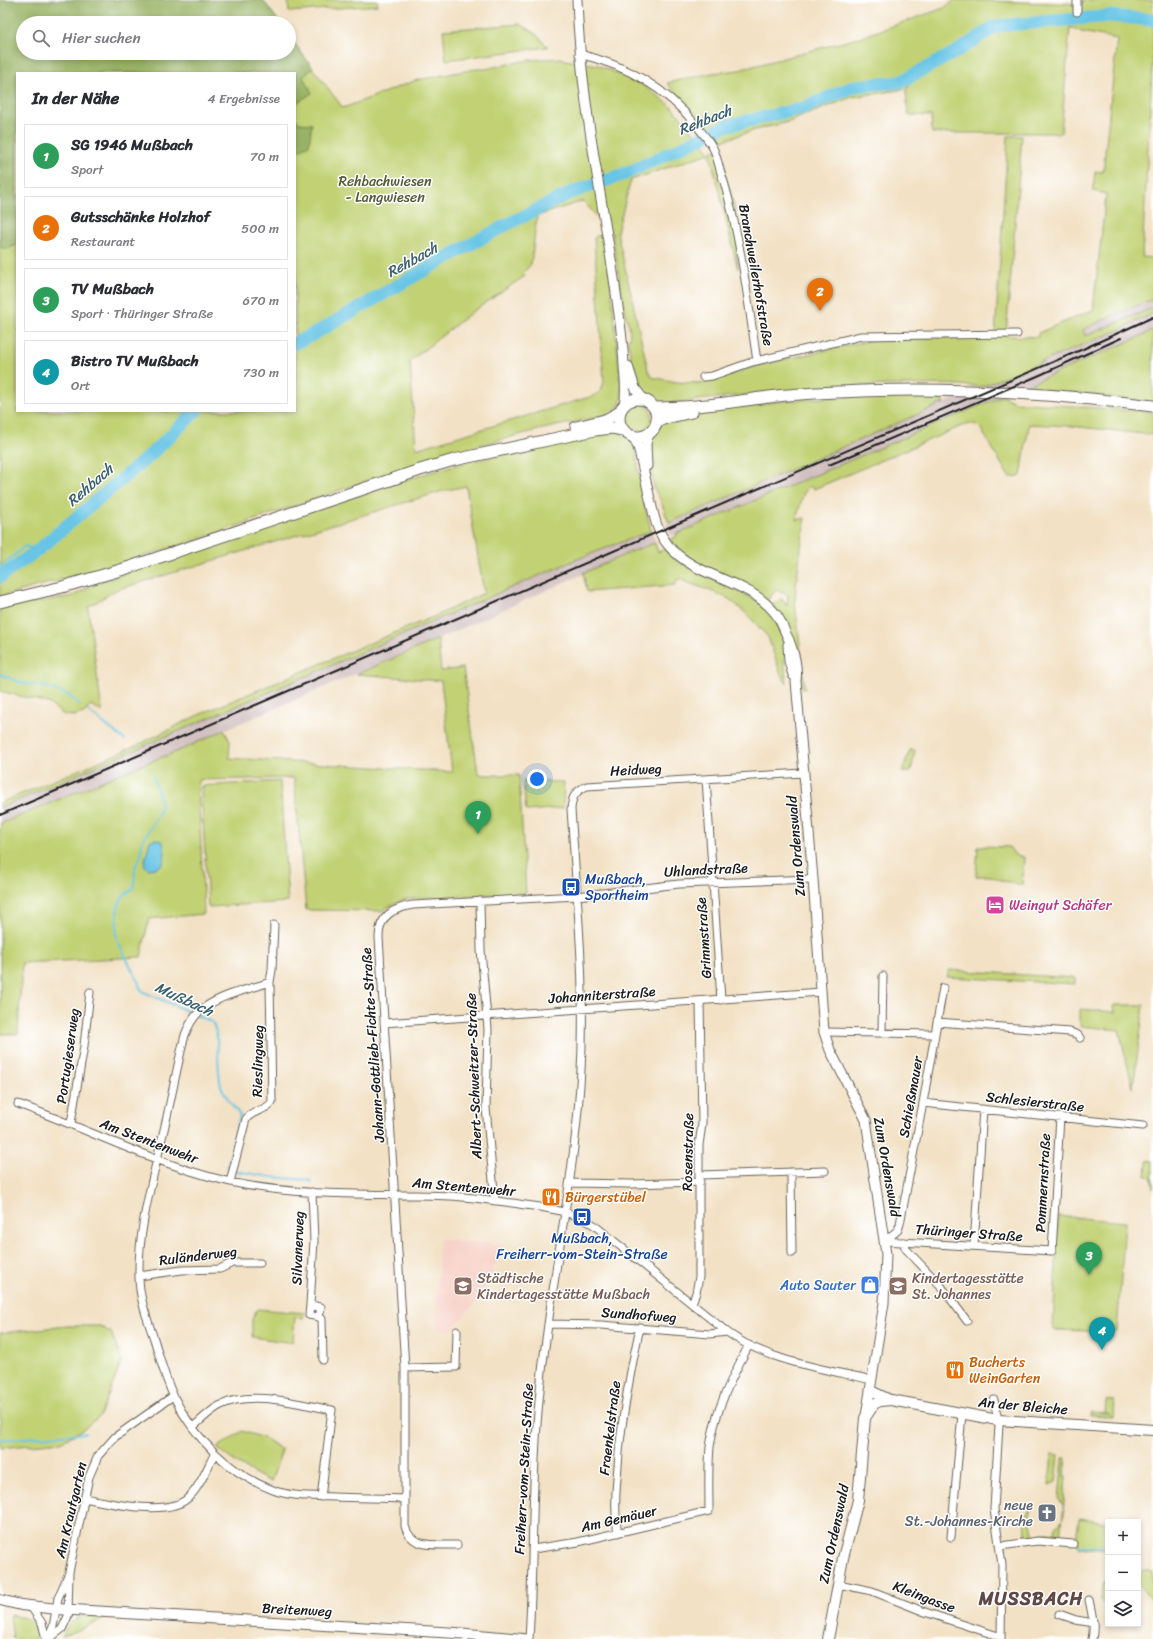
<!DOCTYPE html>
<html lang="de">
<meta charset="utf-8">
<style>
:root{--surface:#fff;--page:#f7f7f7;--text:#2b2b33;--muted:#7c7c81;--line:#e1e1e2;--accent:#1f6fb2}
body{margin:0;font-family:Sriracha,sans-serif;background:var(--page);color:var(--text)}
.controls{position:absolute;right:12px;bottom:12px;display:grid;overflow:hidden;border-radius:0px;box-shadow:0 2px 6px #0003}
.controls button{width:36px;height:36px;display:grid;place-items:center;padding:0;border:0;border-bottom:1px solid var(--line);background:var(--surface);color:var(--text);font:20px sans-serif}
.you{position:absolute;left:537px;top:779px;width:14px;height:14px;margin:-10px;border:3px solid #fff;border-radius:50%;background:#1a73e8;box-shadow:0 0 0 6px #1a73e833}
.badge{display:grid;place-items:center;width:26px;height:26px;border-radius:50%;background:var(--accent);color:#fff;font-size:13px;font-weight:700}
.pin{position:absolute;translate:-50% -33px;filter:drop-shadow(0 1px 2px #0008)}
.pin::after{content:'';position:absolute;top:21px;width:14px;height:12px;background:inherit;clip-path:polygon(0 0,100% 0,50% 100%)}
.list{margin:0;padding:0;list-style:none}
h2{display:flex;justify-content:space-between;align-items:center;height:52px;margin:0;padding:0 16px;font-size:17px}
h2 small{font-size:13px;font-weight:400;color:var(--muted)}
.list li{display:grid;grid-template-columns:26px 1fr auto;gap:12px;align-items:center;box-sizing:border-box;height:64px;margin:0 8px 8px;padding:0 8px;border:1px solid var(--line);border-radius:0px}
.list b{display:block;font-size:15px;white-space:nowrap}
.list p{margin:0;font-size:13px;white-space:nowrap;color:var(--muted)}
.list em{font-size:13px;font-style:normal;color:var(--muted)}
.icon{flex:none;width:22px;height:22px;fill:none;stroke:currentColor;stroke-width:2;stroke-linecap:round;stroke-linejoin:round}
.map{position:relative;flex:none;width:1153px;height:1639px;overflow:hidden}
.search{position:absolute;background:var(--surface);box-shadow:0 2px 6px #0003;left:16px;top:16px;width:280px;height:44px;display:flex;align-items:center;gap:10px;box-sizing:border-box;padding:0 14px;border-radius:22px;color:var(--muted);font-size:15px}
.panel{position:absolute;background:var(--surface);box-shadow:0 2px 6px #0003;left:16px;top:72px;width:280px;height:340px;border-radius:0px}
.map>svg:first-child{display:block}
.built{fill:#f7d1c8}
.industrial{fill:#d2bfc0}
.green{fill:#c1d173;stroke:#6e7648;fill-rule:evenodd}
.forest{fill:#98b365;stroke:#5a6840}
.water{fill:#67c5e5;stroke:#427080}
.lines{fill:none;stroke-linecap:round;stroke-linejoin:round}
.stream{stroke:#67c5e5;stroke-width:2}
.river{stroke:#67c5e5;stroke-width:13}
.minor-casing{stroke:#676157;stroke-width:9}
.tertiary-casing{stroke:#676157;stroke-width:11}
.secondary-casing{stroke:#676157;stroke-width:12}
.primary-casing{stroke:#676157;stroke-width:13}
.minor{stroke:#fff;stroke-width:7}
.tertiary{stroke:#fff;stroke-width:9}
.secondary{stroke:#fff;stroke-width:10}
.primary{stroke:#fff;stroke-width:11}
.rail{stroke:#1c1c1c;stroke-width:2}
.labels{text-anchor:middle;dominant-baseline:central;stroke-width:3;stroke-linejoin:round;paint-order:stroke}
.park-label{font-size:14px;fill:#565b3a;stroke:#fff}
.street-label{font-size:14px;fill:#1c1c1c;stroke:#fff}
.transit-label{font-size:14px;fill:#164399;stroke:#fff;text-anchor:start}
.hotel-label{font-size:14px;fill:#b23c85;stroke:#fff;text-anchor:start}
.food-label{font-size:14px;fill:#c56008;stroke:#fff;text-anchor:start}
.education-label{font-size:14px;fill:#785e54;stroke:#fff;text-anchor:start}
.shop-label{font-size:14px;fill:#366cbe;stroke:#fff;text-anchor:end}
.worship-label{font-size:14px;fill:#5b616d;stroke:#fff;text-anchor:end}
.water-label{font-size:15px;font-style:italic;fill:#3a606c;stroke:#fff}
.district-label{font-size:18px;font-weight:bold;letter-spacing:1px;fill:#604847;stroke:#fff}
</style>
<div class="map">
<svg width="1153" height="1639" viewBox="0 0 1153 1639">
<rect width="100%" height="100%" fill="#fff"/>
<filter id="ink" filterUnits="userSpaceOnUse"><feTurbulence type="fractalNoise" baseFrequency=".025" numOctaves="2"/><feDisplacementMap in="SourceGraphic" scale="8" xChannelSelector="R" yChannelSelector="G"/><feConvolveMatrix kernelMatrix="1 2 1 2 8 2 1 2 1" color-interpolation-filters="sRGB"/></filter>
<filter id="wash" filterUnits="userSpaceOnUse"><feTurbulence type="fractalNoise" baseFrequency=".012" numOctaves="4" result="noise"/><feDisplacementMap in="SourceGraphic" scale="16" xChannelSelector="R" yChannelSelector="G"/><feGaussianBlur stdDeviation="0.9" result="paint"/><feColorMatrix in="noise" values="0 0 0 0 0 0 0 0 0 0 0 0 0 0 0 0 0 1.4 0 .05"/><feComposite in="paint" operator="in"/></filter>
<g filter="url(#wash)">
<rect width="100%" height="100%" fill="#f2e1c4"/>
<path class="built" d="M439,1239L503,1244L494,1266L491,1280L485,1291L452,1330L436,1329Z"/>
<path class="industrial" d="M1153,299V330L1139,337L926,430L671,536L666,525L944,403L1032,366L1072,344L1079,329Z
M651,531L656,542L655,543L638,549L438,639L224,730L183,749L131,769L0,824V808L580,558Z"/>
<path class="green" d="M0,0L23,23V53H289V37L343,108L417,80L476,69H485L528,60L561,58L565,60L598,65L643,85L670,105L704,144L710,152L718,150L735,208L738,269L710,153L631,180L617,232L648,370L652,377L676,382L697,383L709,382L755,366L876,339L995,336L1008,136H1022L1006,336L1038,337V333L1093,310L1106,194L1093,191L1095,171L1103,172L1117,39L1082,32L1070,27L1061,133H932L931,116L908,115L906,91L910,84L905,89L852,97L788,122L755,130L716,143L703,125L667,83L712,73L739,70L858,38L944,8L955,0L1082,4L1083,0H1153V55L1142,257L1153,258V299L1114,315L1083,330L1085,336L1153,308V313L1117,331L981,387C953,383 925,385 896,385C818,386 741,395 665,404C632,399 633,367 628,341L630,335L629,325L624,310L612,233L583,201L537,216L531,264L523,273L525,276L472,312L410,361L416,449L593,396L601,391L604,382L594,238C597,236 599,233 603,236L611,283L622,399L618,407L603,416L538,430L473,447L366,481L191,542L127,561L0,597ZM17,73H295V411H17Z
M288,0H377L378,5L289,12Z
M520,24L535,33L548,47L446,60L443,30Z
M1153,330V402L1023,387L1139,337Z
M923,394L934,396L944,403L669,523L660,499L654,488L648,449L651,437L662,424L676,417L739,405L847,396Z
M1002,396L1015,402L1153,412V435L1071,426L1029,424L1021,476L1009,477L981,429L977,425L969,423L814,489L809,486L803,495L796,520L805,518L797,577L795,601L805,689H802L799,660L773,605L779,600L782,599L787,606L788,595L776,590L768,600C762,596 756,590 750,587C720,570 693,568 669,540L677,536L676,534Z
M624 417a14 14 0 1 1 28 0a14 14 0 1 1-28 0Z
M616,430L631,440L635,449L645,505L651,531L580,558L0,808V803L138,745L196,716L442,613L484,593L466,486L443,491L116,590L88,607L102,712L91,705L84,713L74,716L64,715L48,703L0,691V608L73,596L96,583L408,479L458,464Z
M655,543L658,552L666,549L674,558L685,565L758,601L777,621L785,643L786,656L784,660L787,684L781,675L768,637L747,614L729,599L711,591L678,579L675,585L587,592L583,573L638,549Z
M438,639L441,671L463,668L478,773L484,775H519L526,893L407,899L397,903L381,911L306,910L294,778L198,780L204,914L149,919L141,957L22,963L18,1034H0V824L131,769L183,749L224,730L230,741L229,758L452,772L441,681L357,674Z
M910,750H915L911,772H902Z
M280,781L288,902L208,907L201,786Z
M523,781L564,782L563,808L526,811Z
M978,846L1009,847L1016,856L1024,857L1022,885L1003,881L991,876H976Z
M949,970L1075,978V984L947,977Z
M1114,1005H1144L1133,1088L1119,1030L1080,1026V1009L1115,1012Z
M1147,1160L1153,1161V1188L1151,1177L1146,1176Z
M1058,1216L1125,1222L1117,1332L1053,1330Z
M257,1309L305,1313L303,1318L295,1317L293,1341L287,1342L252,1337V1319Z
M68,1326H101L107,1331L111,1332L122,1361L100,1416L82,1430L61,1442L0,1448V1333Z
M1106,1400L1115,1401L1114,1417L1090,1416V1413L1110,1414L1105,1413Z
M242,1431L264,1438L282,1450L271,1482C251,1472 233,1462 217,1448Z
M1052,1454L1059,1455L1056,1482L1049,1485Z
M1063,1458H1066L1064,1476H1066L1061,1539L1060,1540H1039L1042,1534L1055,1532L1056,1530L1055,1528L1060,1524L1064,1515L1063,1505L1059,1499Z
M1031,1506L1029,1515L1035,1540L1026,1539L1025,1515Z
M1079,1518L1108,1522V1550L1079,1547L1076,1541Z
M1144,1570L1153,1572V1600L1150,1599L1138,1584L1139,1573Z
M1108,1577V1603H1102L1101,1600L1104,1581Z
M10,1615C26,1618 36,1618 39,1636L37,1639H13Z
M90,1616L106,1617L102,1620L62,1637C67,1623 75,1617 90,1616Z"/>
<path class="forest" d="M0,0H263L280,23H23V53H289V36L313,68L303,77L312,93L295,104V73H17V245L7,249L0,247Z
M295,118L299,123L312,124L309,145L295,152Z"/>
<path class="water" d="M155,839L162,841C166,849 165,855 163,864L156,868L148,869L144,864L150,841Z"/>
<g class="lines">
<path class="stream" d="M0,567L25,546L38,550
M0,674L21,683L47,687L68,695L80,705
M88,711L125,740
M153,776L159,795L161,806L157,817L142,842L141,856L135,867L134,888L123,896L118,907L116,934L118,942L138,981L140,988L144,992L212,1022C221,1037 216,1068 221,1086C225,1097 233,1106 240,1115L228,1166V1169L231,1170
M235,1171L271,1177L308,1180L312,1182
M0,1440L86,1433
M1079,1545L1108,1548"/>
<path class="river" d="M295,343L312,335L437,263L506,225L570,193L627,173L726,126L803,108L855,86L900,82L958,51L996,26L1111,16L1153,20
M0,577L38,550L148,457L196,411"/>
</g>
</g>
<g filter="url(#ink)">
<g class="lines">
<defs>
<path id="minor" d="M1077,0V12
M579,54C627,65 665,87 696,125C702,133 710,141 714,150C718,160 720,172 724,182C741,240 748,301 757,361
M703,377L712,376L752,362L861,336L1017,334
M706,779L721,1000
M480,901L481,950L488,1029L486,1108L495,1201
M270,982C248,990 214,996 198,1013C192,1019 188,1027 185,1035C176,1070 170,1107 161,1142C151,1186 138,1231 139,1276C139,1298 147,1318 154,1339C160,1358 165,1379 174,1397C194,1438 230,1474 273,1490C291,1497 314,1496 334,1497C357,1498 381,1498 405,1499
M937,1022L1070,1032L1078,1035L1080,1038
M384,1023L821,992
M824,1032L935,1034
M882,1032L883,976
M923,1103L1143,1126
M18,1104C94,1131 166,1170 245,1185C313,1197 382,1193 450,1196C473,1197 496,1201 519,1204C545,1208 571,1210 594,1225L727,1332C766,1361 825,1369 872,1380
M71,1123L84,1046L90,992
M791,1172L792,1253
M700,1175L825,1171
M230,1182L246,1119C253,1110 266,1111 272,1102L270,982L272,970L274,925
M570,1183L631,1184L700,1182
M885,1241L1052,1251L1060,1117
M885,1241L898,1230L900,1224L923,1103L943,988
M903,1242L906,1249L941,1286L967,1321
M974,1246L983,1109
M139,1276L182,1270L220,1269L232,1263H260
M692,1303L696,1293L699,1277V1145L702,1124L700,1001
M310,1305L314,1241L312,1192
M319,1317L309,1315L310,1305L321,1307L319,1317L322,1319L323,1360
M549,1324L601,1325L710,1334L727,1332
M405,1368L456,1367L457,1331
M994,1400L999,1425L994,1509L1002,1565L1001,1639
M193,1427C201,1420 210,1411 219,1406C250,1389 299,1404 332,1410L321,1497
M85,1498C109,1503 168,1517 188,1498C200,1487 207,1468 215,1453
M618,1533C614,1511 616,1488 618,1466C621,1419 630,1373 640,1327
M951,1537L962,1414
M457,1545C438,1544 411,1550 405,1526V1368L379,937C379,915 394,908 413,905L577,896L679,884L813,879
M1000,1546L1038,1541L1073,1544
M533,1549L578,1542L709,1511C709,1490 708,1468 710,1447C715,1410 732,1377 749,1345
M838,1584L872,1591L925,1612L1001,1637
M1089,1600C1092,1614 1095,1625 1092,1639
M31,1607L42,1623L46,1639
M1059,1614L1076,1620L1094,1623
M47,1639L53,1627L58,1598L68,1575
M49,1639L62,1629L68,1616L69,1572L89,1477L98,1456L115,1437L173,1396
M529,1639C534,1560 531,1480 539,1401C548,1295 573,1191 580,1085C587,994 577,901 571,809C572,797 575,791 587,786L804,773"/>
<path id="tertiary" d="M577,0C580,94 600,186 614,279C618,308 623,337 624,366C625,379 627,392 624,405
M628,366L635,388L643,399
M631,436L635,440L639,450C642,465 646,480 649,495C654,514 655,529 668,545C696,579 747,578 775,613C782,621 784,631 789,640C794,654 798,666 796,681L813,879L824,1032L830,1050L866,1120L886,1254L884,1303L866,1416
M647,466L646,444L649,434
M788,645L789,661L793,675
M870,1390L891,1400"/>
<path id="secondary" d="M0,1600L21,1605L57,1609L456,1633L523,1639
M828,1639L843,1558L858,1500L865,1418L874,1404L880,1401L891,1400L998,1420L1153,1430"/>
<path id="primary" d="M619 418a19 19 0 1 1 38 0a19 19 0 1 1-38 0Z
M655,408C694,408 731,402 769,397C792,394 816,393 839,392C944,386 1049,393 1153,406
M657,421L666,418L692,412
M576,427L605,420L620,412
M0,602L62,587L124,569L420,470L454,460L595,430L612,428L623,430"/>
</defs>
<use href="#minor" class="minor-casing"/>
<use href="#tertiary" class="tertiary-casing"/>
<use href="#secondary" class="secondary-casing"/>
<use href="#primary" class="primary-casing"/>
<use href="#minor" class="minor"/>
<use href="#tertiary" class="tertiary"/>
<use href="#secondary" class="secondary"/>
<use href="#primary" class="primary"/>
<path class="rail" d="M829,465L1040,375L1121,338
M0,815L1083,349L1153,317"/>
</g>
</g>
<defs>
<symbol id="bus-square" viewBox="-11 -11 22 22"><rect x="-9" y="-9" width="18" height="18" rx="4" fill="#1a4fb4" stroke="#fff"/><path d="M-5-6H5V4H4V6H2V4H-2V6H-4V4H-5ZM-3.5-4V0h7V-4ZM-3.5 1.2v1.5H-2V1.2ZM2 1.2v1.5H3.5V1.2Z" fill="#fff"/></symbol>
<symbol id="hotel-square" viewBox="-11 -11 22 22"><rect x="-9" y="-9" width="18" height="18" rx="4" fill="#d1479c" stroke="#fff"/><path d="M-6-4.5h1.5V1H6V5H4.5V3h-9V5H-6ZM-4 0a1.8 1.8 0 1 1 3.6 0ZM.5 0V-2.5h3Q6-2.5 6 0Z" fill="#fff"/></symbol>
<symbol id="restaurant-square" viewBox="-11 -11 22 22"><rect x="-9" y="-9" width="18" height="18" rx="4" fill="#e8710a" stroke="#fff"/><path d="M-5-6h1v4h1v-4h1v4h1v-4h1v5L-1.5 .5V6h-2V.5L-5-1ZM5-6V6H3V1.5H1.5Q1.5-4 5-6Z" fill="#fff"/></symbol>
<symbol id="shop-square" viewBox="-11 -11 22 22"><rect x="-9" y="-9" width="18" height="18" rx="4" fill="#3f7fe0" stroke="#fff"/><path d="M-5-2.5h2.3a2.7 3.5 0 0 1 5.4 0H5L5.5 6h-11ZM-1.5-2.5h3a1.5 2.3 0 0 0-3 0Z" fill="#fff"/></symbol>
<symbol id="school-square" viewBox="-11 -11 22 22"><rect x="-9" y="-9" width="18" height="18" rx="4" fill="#8d6e63" stroke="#fff"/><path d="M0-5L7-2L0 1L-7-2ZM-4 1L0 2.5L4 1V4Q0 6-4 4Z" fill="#fff"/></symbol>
<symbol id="church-square" viewBox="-11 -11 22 22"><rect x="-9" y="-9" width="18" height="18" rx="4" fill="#6b7280" stroke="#fff"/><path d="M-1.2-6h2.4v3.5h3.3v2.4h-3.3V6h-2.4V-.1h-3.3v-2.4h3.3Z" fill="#fff"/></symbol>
</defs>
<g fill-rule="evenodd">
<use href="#bus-square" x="560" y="876" width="22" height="22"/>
<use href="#hotel-square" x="984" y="894" width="22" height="22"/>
<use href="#restaurant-square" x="540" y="1186" width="22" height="22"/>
<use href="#bus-square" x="571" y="1206" width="22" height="22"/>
<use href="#shop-square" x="859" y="1274" width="22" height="22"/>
<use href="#school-square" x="452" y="1275" width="22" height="22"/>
<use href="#school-square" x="887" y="1275" width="22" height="22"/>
<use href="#restaurant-square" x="944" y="1359" width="22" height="22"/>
<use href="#church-square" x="1036" y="1502" width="22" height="22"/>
</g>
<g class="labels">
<g class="park-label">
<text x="385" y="181">Rehbachwiesen<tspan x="385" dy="16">- Langwiesen</tspan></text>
</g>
<g class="street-label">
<text transform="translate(756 275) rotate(80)">Branchweilerhofstraße</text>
<text transform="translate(636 770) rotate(-3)">Heidweg</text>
<text transform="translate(796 846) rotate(-95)">Zum Ordenswald</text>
<text transform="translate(706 870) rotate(-3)">Uhlandstraße</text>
<text transform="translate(704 938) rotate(-94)">Grimmstraße</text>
<text transform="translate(602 995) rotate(-4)">Johanniterstraße</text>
<text transform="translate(373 1045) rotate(-94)">Johann-Gottlieb-Fichte-Straße</text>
<text transform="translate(68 1056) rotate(-82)">Portugieserweg</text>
<text transform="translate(258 1061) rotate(-89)">Rieslingweg</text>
<text transform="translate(474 1076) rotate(-92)">Albert-Schweitzer-Straße</text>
<text transform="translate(911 1097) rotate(-80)">Schießmauer</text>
<text transform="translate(1035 1102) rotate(6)">Schlesierstraße</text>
<text transform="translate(149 1141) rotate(21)">Am Stentenwehr</text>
<text transform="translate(688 1152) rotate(-89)">Rosenstraße</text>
<text transform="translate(887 1167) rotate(80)">Zum Ordenswald</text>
<text transform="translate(1043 1183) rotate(-87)">Pommernstraße</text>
<text transform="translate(464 1187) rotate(5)">Am Stentenwehr</text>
<text transform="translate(969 1233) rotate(4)">Thüringer Straße</text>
<text transform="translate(298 1248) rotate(-88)">Silvanerweg</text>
<text transform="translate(198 1256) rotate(-7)">Ruländerweg</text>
<text transform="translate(639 1315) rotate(4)">Sundhofweg</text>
<text transform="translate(1023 1406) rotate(5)">An der Bleiche</text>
<text transform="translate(610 1428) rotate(-83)">Fraenkelstraße</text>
<text transform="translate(524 1469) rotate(-87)">Freiherr-vom-Stein-Straße</text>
<text transform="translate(71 1510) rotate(-77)">Am Krautgarten</text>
<text transform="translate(619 1519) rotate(-13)">Am Gemäuer</text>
<text transform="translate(834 1534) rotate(-78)">Zum Ordenswald</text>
<text transform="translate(924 1597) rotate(21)">Kleingasse</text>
<text transform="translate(297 1610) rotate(3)">Breitenweg</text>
</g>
<g class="transit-label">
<text x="585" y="879">Mußbach,<tspan x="585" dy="16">Sportheim</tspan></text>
<text x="582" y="1238" text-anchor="middle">Mußbach,<tspan x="582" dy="16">Freiherr-vom-Stein-Straße</tspan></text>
</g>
<g class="hotel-label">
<text x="1009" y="905">Weingut Schäfer</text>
</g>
<g class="food-label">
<text x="565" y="1197">Bürgerstübel</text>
<text x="969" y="1362">Bucherts<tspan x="969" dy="16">WeinGarten</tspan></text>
</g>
<g class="education-label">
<text x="477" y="1278">Städtische<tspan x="477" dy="16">Kindertagesstätte Mußbach</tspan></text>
<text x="912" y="1278">Kindertagesstätte<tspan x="912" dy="16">St. Johannes</tspan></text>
</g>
<g class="shop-label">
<text x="856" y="1285">Auto Sauter</text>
</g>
<g class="worship-label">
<text x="1033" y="1505">neue<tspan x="1033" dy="16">St.-Johannes-Kirche</tspan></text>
</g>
<g class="water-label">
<text transform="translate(705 120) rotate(-22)">Rehbach</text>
<text transform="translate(412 260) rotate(-29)">Rehbach</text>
<text transform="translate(90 485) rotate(-41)">Rehbach</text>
<text transform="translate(184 999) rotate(25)">Mußbach</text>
</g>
<g class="district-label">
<text x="1031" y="1599">MUSSBACH</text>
</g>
</g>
</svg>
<div class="controls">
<button>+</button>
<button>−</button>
<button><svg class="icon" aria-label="layers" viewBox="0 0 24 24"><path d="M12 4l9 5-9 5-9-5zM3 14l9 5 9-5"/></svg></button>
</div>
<div class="you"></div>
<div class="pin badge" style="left:478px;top:834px;background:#2e9e5b">1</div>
<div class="pin badge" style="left:820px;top:311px;background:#e8710a">2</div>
<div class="pin badge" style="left:1089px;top:1275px;background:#2e9e5b">3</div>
<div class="pin badge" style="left:1102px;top:1350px;background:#0f9aa8">4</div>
<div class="search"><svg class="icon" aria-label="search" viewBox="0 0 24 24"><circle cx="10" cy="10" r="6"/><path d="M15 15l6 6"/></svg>Hier suchen</div>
<section class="panel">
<h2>In der Nähe<small>4 Ergebnisse</small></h2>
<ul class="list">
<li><span class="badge" style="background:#2e9e5b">1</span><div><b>SG 1946 Mußbach</b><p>Sport</p></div><em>70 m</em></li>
<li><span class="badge" style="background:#e8710a">2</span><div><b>Gutsschänke Holzhof</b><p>Restaurant</p></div><em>500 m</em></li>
<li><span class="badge" style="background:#2e9e5b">3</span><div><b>TV Mußbach</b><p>Sport · Thüringer Straße</p></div><em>670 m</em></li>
<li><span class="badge" style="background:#0f9aa8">4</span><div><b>Bistro TV Mußbach</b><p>Ort</p></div><em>730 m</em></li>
</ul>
</section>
</div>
